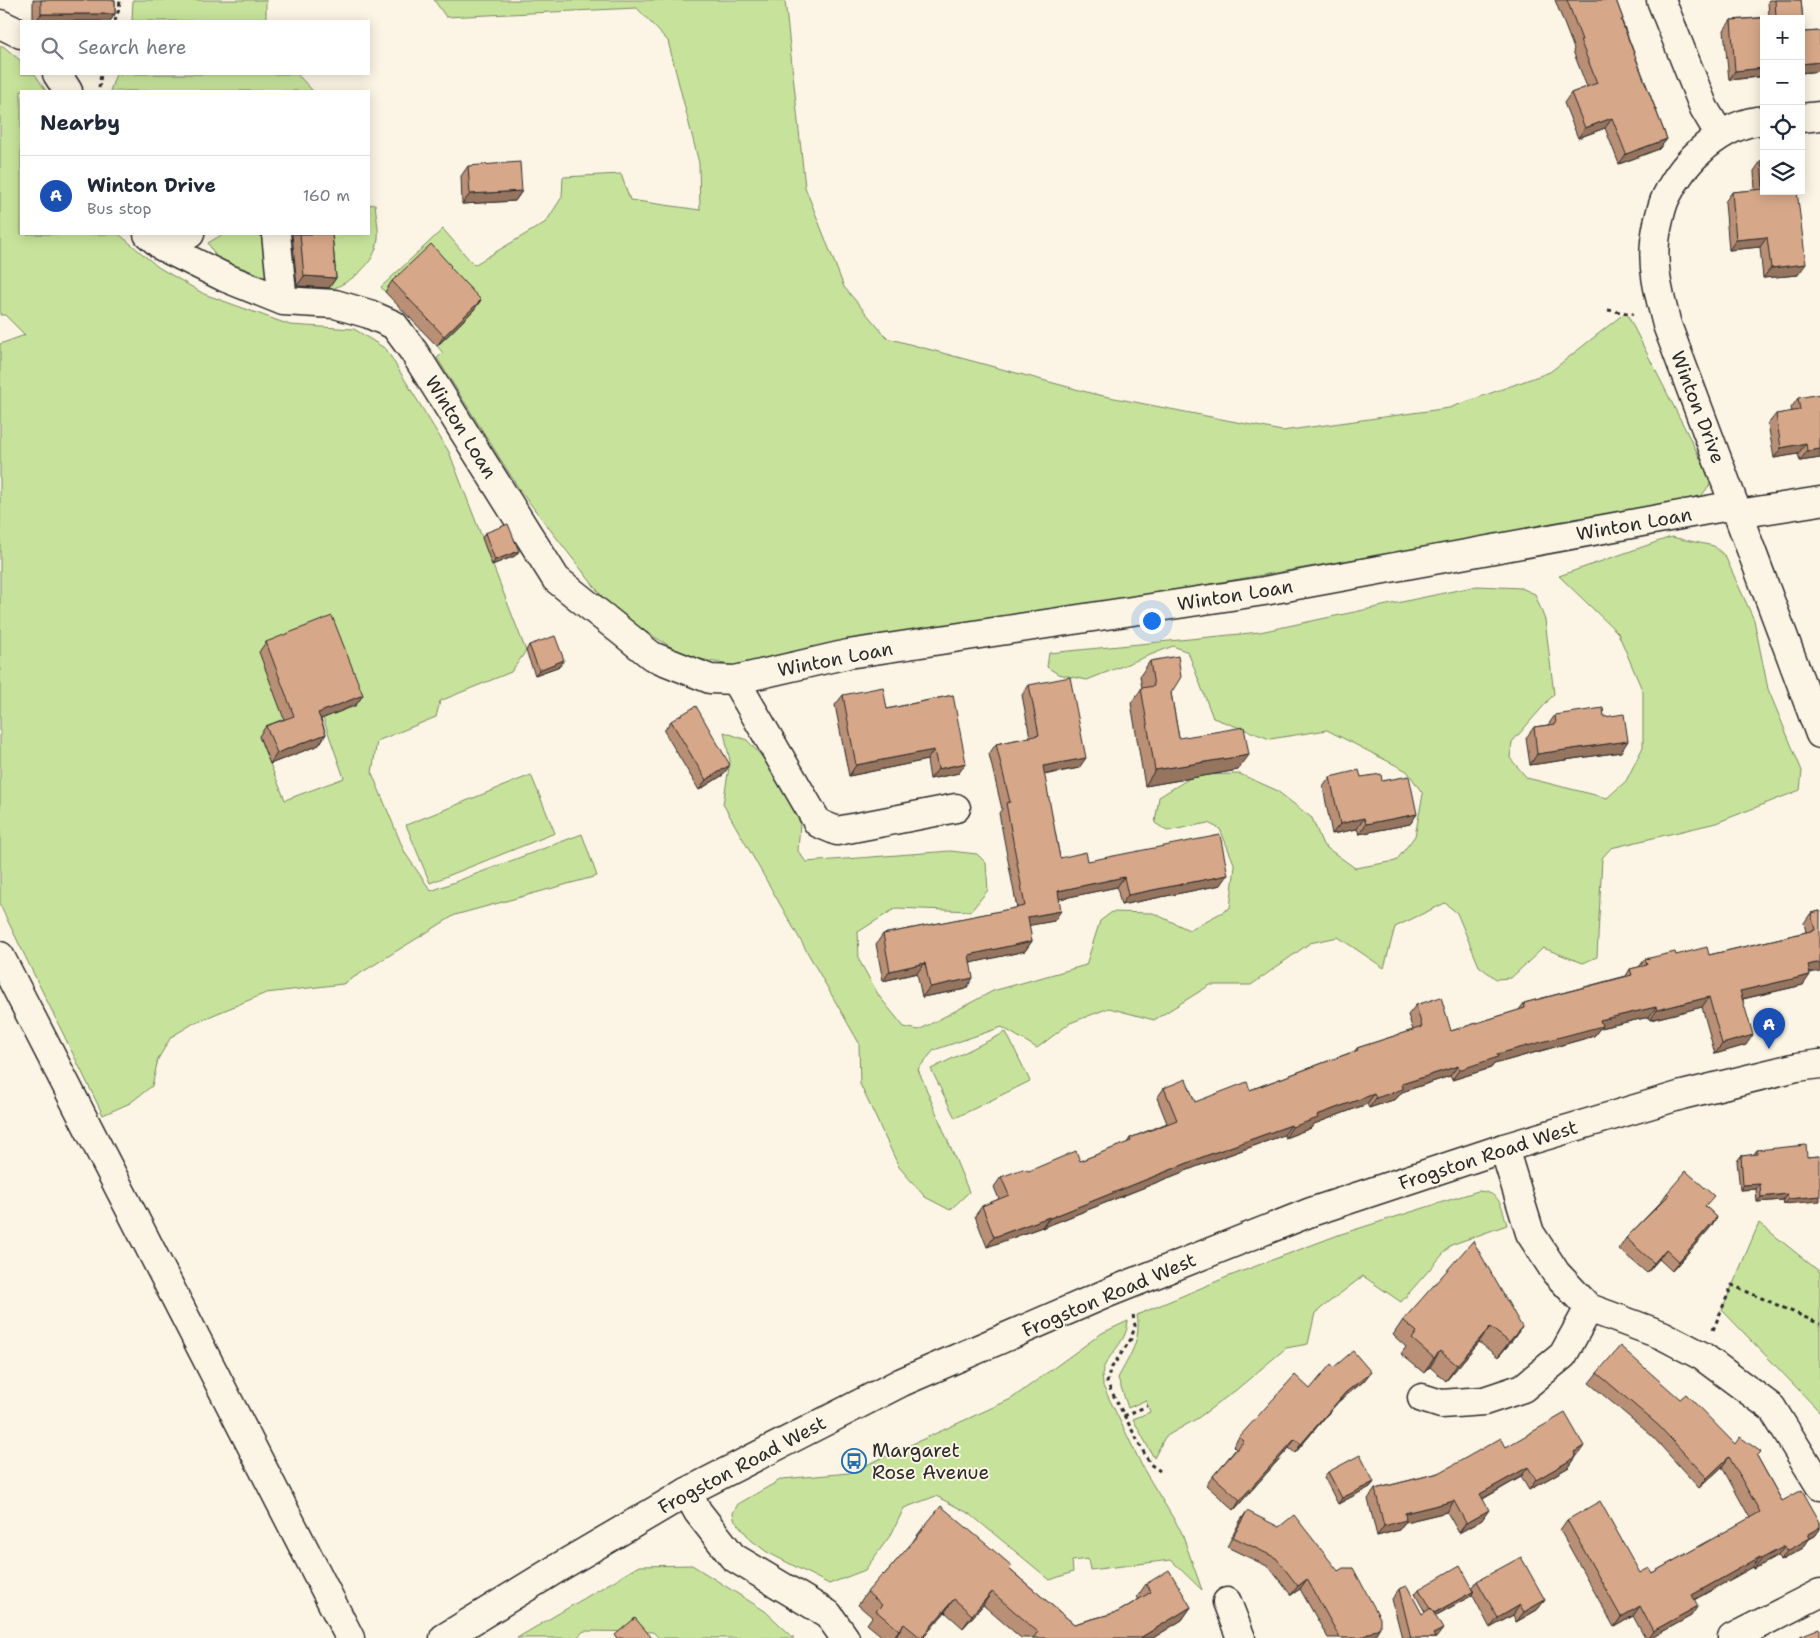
<!DOCTYPE html>
<meta charset="utf-8">
<style>
:root{--surface:#fff;--page:#f2f2f3;--text:#1f2937;--muted:#747a83;--line:#e0e1e3;--accent:#1f6fb2}
body{margin:0;font-family:"Shantell Sans",sans-serif;background:var(--page);color:var(--text)}
.controls{position:absolute;right:15px;top:15px;display:grid;overflow:hidden;border-radius:0px;box-shadow:0 2px 12px #0003}
.controls button{width:45px;height:45px;display:grid;place-items:center;padding:0;border:0;border-bottom:1px solid var(--line);background:var(--surface);color:var(--text);font:25px sans-serif}
.you{position:absolute;left:1151px;top:620px;width:18px;height:18px;margin:-12px;border:4px solid #fff;border-radius:50%;background:#1a73e8;box-shadow:0 0 0 8px #1a73e833}
.badge{display:grid;place-items:center;width:32px;height:32px;border-radius:50%;background:var(--accent);color:#fff;font-size:16px;font-weight:700}
.pin{position:absolute;translate:-50% -41px;filter:drop-shadow(0 1px 2px #0008)}
.pin::after{content:'';position:absolute;top:26px;width:18px;height:15px;background:inherit;clip-path:polygon(0 0,100% 0,50% 100%)}
.list{margin:0;padding:0;list-style:none}
h2{display:flex;justify-content:space-between;align-items:center;height:65px;margin:0;padding:0 20px;font-size:21px}
h2 small{font-size:16px;font-weight:400;color:var(--muted)}
.list li{display:grid;grid-template-columns:32px 1fr auto;gap:15px;align-items:center;box-sizing:border-box;height:80px;padding:0 20px;border-top:1px solid var(--line)}
.list b{display:block;font-size:19px;white-space:nowrap}
.list p{margin:0;font-size:16px;white-space:nowrap;color:var(--muted)}
.list em{font-size:16px;font-style:normal;color:var(--muted)}
.icon{flex:none;width:28px;height:28px;fill:none;stroke:currentColor;stroke-width:2;stroke-linecap:round;stroke-linejoin:round}
.map{position:relative;flex:none;width:1820px;height:1638px;overflow:hidden}
.search{position:absolute;background:var(--surface);box-shadow:0 2px 12px #0003;left:20px;top:20px;width:350px;height:55px;display:flex;align-items:center;gap:12px;box-sizing:border-box;padding:0 18px;border-radius:0px;color:var(--muted);font-size:19px}
.panel{position:absolute;background:var(--surface);box-shadow:0 2px 12px #0003;left:20px;top:90px;width:350px;height:145px;border-radius:0px}
.map>svg:first-child{display:block}
.green{fill:#c7e39b;stroke:#798763;fill-rule:evenodd}
.lines{fill:none;stroke-linecap:round;stroke-linejoin:round}
.minor-casing{stroke:#2b2b2b;stroke-width:31}
.major-casing{stroke:#2b2b2b;stroke-width:31}
.path{stroke:#2b2b2b;stroke-width:3;stroke-dasharray:4 4;stroke-linecap:butt}
.minor{stroke:#fcf5e5;stroke-width:28}
.major{stroke:#fcf5e5;stroke-width:28}
.wall{fill:#b99076;stroke:#2b2b2b}
.shaded-wall{fill:#967560;stroke:#2b2b2b}
.building{fill:#d7a789;stroke:#2b2b2b}
.labels{text-anchor:middle;dominant-baseline:central;stroke-width:4;stroke-linejoin:round;paint-order:stroke}
.street-label{font-size:19px;fill:#2b2b2b;stroke:#fcf5e5}
.poi-label{font-size:19px;fill:#2b2b2b;stroke:#fcf5e5;text-anchor:start}
</style>
<div class="map">
<svg width="1820" height="1638" viewBox="0 0 1820 1638">
<rect width="100%" height="100%" fill="#fcf5e5"/>
<filter id="ink" filterUnits="userSpaceOnUse"><feTurbulence type="fractalNoise" baseFrequency=".02" numOctaves="2"/><feDisplacementMap in="SourceGraphic" scale="10" xChannelSelector="R" yChannelSelector="G"/><feConvolveMatrix kernelMatrix="1 2 1 2 8 2 1 2 1" color-interpolation-filters="sRGB"/></filter>
<g filter="url(#ink)">
<path class="green" d="M133,0H266V21H132Z
M434,0H785L805,187L844,287L887,338L1094,394L1282,431L1449,408L1550,372L1626,312L1712,482L1698,500L734,666L686,656L615,613L521,492L437,358L443,353L437,346L474,310L423,255L385,292L381,287L443,229L474,265L546,222L562,197L563,177L621,174L630,200L700,210L699,163L668,41L637,8L446,17Z
M0,46H3L21,61V74H35L46,91H21V234H119L158,267L204,294L290,325L354,329L386,349L449,452L526,651L511,672L440,701L436,717L377,741L372,773L405,853L431,891L582,834L597,876L455,915L343,984L266,993L194,1023L171,1037L158,1059L152,1086L130,1103L103,1115L0,905V344L25,335L5,315H0ZM355,706L323,718L344,778L285,800L259,737L287,726Z
M116,74H297L313,91H110Z
M375,204C376,215 379,228 378,239C375,265 352,281 330,290L324,234H369V205Z
M223,234H269L274,280L217,258L208,243Z
M1671,537L1714,546L1725,556L1754,620L1768,689L1802,771L1800,790L1716,823L1611,848L1602,858L1597,957L1583,963L1543,948L1511,978L1496,979L1479,966L1457,913L1445,903L1395,927L1384,968L1338,937L1310,943L1251,985H1210L1154,1020L1109,1008L1070,1023L1037,1048L1002,1027L934,1050L918,1069L969,1192L950,1210L925,1197L899,1167L860,1084L859,1043L723,804L730,761L724,732L747,740L787,784L801,809L798,851L806,862L950,851L977,854L986,863L988,890L971,911L896,908L858,932L859,960L879,996L904,1027L919,1030L993,991L1086,965L1100,921L1112,912L1153,913L1189,930L1230,908L1235,866L1220,829L1208,823L1167,831L1155,823L1159,797L1195,775L1240,774L1276,790L1312,818L1323,845L1355,868L1396,861L1415,836L1423,794L1407,771L1327,730L1270,739L1213,718L1188,652L1173,646L1087,680L1058,674L1047,667L1049,653L1260,632L1477,586L1521,588L1535,594L1545,620L1554,694L1512,742L1510,758L1527,778L1607,798L1626,781L1643,747V692L1618,633L1559,576Z
M531,775L555,833L430,883L406,825Z
M1006,1032L1030,1081L955,1118L931,1069Z
M1478,1191C1501,1192 1502,1207 1507,1225L1451,1245L1401,1302L1363,1276L1315,1313L1308,1344L1286,1348L1236,1390L1198,1418L1165,1437L1154,1458L1133,1419L1150,1412L1146,1400L1128,1408L1118,1378C1129,1357 1142,1339 1137,1315L1227,1277L1341,1234Z
M1759,1223L1820,1272V1412L1722,1310Z
M1128,1321C1127,1345 1104,1356 1102,1374C1102,1377 1103,1382 1103,1386L1144,1470L1181,1531L1202,1590L1171,1560L1090,1570L1088,1559L1072,1561L1073,1572L1050,1580L970,1514L936,1496L904,1508L892,1533L865,1570L829,1584L767,1552L751,1540L734,1519L733,1513L738,1504L782,1479L849,1473L1011,1399L1102,1333Z
M692,1565L765,1611L794,1638H659L653,1632L584,1631L576,1638H517L639,1566Z"/>
<g class="lines">
<defs>
<path id="minor" d="M1661,0L1704,108L1720,135
M0,24L21,34
M57,74L68,91
M1801,118L1820,116
M1764,120C1721,124 1684,160 1666,197C1661,207 1656,231 1655,242C1652,271 1660,297 1667,325L1820,734
M148,234L163,247L226,278L283,301L335,304L369,314L394,325L414,352L556,579L652,656L710,679L735,680L848,654L1264,591L1735,505
M276,234L283,301
M163,247L190,234
M1738,514L1820,501
M735,680L818,823L837,831L956,808
M0,956L350,1638
M1504,1148L1530,1233L1556,1273L1589,1308L1662,1335L1702,1356L1772,1408L1820,1486
M1422,1398L1441,1404L1484,1401L1523,1388L1563,1355L1589,1308
M687,1492L698,1512L733,1557L828,1614L845,1638
M1227,1602L1241,1638
M1732,1638L1820,1593"/>
<path id="major" d="M444,1638L561,1566L687,1492L902,1382L1110,1292L1311,1212L1504,1148L1682,1095L1797,1067L1820,1064"/>
</defs>
<use href="#minor" class="minor-casing"/>
<use href="#major" class="major-casing"/>
<path class="path" d="M115,21L119,9L120,0
M99,88L101,74
M1608,310L1633,314
M1133,1315L1135,1326L1131,1339L1110,1370L1107,1383L1150,1464L1160,1471
M1713,1330L1732,1285L1820,1324
M1124,1416L1147,1406"/>
<use href="#minor" class="minor"/>
<use href="#major" class="major"/>
</g>
<path class="wall" d="M33,0H115V14L110,21H33Z
M1555,0H1616L1623,19L1622,21L1667,139L1659,149L1619,164L1605,128L1578,138L1564,103L1571,93L1587,87L1573,51L1574,49Z
M1769,0H1801L1804,32L1820,31V71L1729,80L1724,30L1731,20L1769,17L1768,1Z
M1761,161L1798,275L1763,278L1760,247L1729,250L1725,202L1732,192L1755,190L1754,171Z
M468,166L522,191L515,201L462,204L461,176Z
M292,234H332L336,278L329,288L297,286Z
M450,267L474,310L437,346L385,292L392,281Z
M1798,398L1820,458L1800,461L1798,454L1774,458L1768,424L1776,414L1792,412L1791,408Z
M485,533L519,551L515,556L492,565L482,538Z
M266,642L363,695L356,705L321,719L326,734L319,745L270,764L259,736L266,726L284,719L259,652Z
M529,645L560,666L535,675L526,651Z
M1150,661L1171,693L1179,738L1238,770L1145,786L1131,703L1142,688L1140,676Z
M1029,685L1079,768L1044,775L1060,858L1088,861L1221,885L1121,905L1117,887L1059,899L1054,921L1029,925L1032,941L1025,951L970,963L966,989L922,997L917,973L883,981L876,944L883,934L1017,908L999,813L1002,809L989,754L996,744L1030,737L1022,695Z
M843,695L887,709L953,695L959,773L930,779L927,760L849,776L835,705Z
M1555,715L1604,717L1621,752L1530,765L1526,738L1534,727L1548,725Z
M671,721L723,775L699,790L664,731Z
M1330,777H1361L1382,781L1417,814L1410,824L1359,834L1357,829L1332,834L1323,787Z
M1820,911L1810,973L1803,985L1743,999L1746,1045L1715,1054L1702,1007L1650,1020L1649,1017L1600,1028L1594,1036L1494,1064L1491,1068L1452,1080L1450,1076L1402,1092L1396,1099L1369,1108L1367,1104L1314,1124L1311,1128L1285,1138L1284,1135L1198,1166L1042,1228V1227L987,1247L975,1216L982,1206L999,1199L994,1187L1001,1177L1080,1161L1127,1143L1130,1138L1167,1123L1157,1098L1164,1088L1195,1102L1250,1090L1355,1051L1357,1048L1413,1030L1408,1015L1416,1005L1451,1031L1519,1010L1524,1003L1626,976L1630,969L1639,967L1645,959L1676,955H1709L1806,932L1804,923L1811,913Z
M1757,1150L1807,1157L1820,1156L1784,1204L1783,1200L1757,1202L1756,1189L1740,1190L1737,1161L1741,1156L1753,1155Z
M1667,1193L1706,1207L1717,1217L1710,1228L1672,1271L1659,1259L1647,1273L1619,1249L1626,1238L1660,1203Z
M1403,1320L1522,1327L1511,1342L1498,1357L1479,1342L1446,1381L1430,1367L1424,1373L1401,1354L1406,1347L1393,1335Z
M1334,1367L1364,1381L1338,1402L1295,1453L1289,1448L1234,1510L1206,1485L1213,1476L1236,1449L1233,1446L1239,1437L1310,1389Z
M1597,1373L1680,1399L1735,1444L1757,1456L1782,1501L1820,1522V1529L1815,1536L1809,1539L1803,1548L1780,1561L1778,1556L1754,1569L1753,1567L1694,1600L1691,1616L1651,1638H1645L1633,1616L1614,1627L1560,1530L1567,1520L1640,1573H1652L1750,1518L1722,1467L1699,1488L1652,1436L1589,1383Z
M1506,1447L1576,1457L1569,1467L1529,1490L1521,1477L1483,1499L1482,1520L1459,1533L1447,1512L1405,1522L1399,1530L1377,1536L1368,1499L1375,1489L1439,1473Z
M1328,1472L1374,1482L1370,1487L1338,1504L1324,1477Z
M1247,1511L1374,1637L1372,1638H1328L1300,1589L1291,1595L1269,1567L1227,1547L1240,1521Z
M922,1529L1009,1569L1074,1624L1118,1612L1139,1599L1137,1597L1146,1584L1191,1607L1182,1620L1153,1638H1021L983,1605L963,1628L945,1612L923,1638H897L895,1637L894,1638H884L867,1624L872,1617L858,1605L867,1592L884,1575L913,1542V1541Z
M1477,1581L1545,1600L1537,1610L1516,1622L1513,1615L1490,1628L1472,1594L1471,1596L1435,1616L1436,1638H1402L1392,1599L1399,1589L1422,1614L1425,1612L1415,1594L1419,1589L1473,1587Z"/>
<path class="shaded-wall" d="M41,14H115L110,21H36Z
M1820,62V71L1801,73V64Z
M1764,68V76L1729,80L1735,71Z
M1612,118L1605,128L1578,138L1585,128Z
M1667,139L1659,149L1619,164L1626,154Z
M522,191L515,201L462,204L470,194Z
M1767,237L1760,247L1729,250L1736,240Z
M1806,264L1798,275L1763,278L1771,268Z
M304,276L336,278L329,288L297,286Z
M481,300L474,310L437,346L444,336Z
M1806,443L1798,454L1774,458L1781,448Z
M1820,449V458L1800,461L1807,451Z
M519,551L515,556L492,565L495,560Z
M564,660L560,666L535,675L539,670Z
M363,695L356,705L311,723L318,713Z
M326,734L319,745L270,764L277,753Z
M1628,741L1621,752L1530,765L1537,754Z
M934,750L927,760L849,776L856,765Z
M1249,755L1238,770L1145,786L1155,770Z
M1086,758L1079,768L1036,776L1043,766Z
M966,763L959,773L930,779L938,769Z
M730,765L723,775L699,790L706,780Z
M1417,814L1410,824L1359,834L1366,824Z
M1364,818L1357,829L1332,834L1340,824Z
M1228,875L1221,885L1121,905L1128,895Z
M1124,877L1117,887L1050,901L1058,891Z
M1061,911L1054,921L1021,927L1028,917Z
M1032,941L1025,951L962,965L969,955Z
M1820,962V971L1801,975L1808,965Z
M925,963L917,973L883,981L890,971Z
M1810,975L1803,985L1733,1001L1740,991Z
M973,978L966,989L922,997L930,987Z
M1709,997L1702,1007L1650,1020L1657,1010Z
M1656,1007L1649,1017L1600,1028L1594,1036L1494,1064L1491,1068L1452,1080L1459,1070L1497,1054L1600,1020Z
M1753,1035L1746,1045L1715,1054L1722,1044Z
M1458,1066L1450,1076L1402,1092L1396,1099L1369,1108L1376,1098L1402,1084Z
M1374,1094L1367,1104L1314,1124L1311,1128L1285,1138L1292,1127L1317,1115Z
M1291,1125L1284,1135L1198,1166L1042,1228L1050,1218L1205,1156Z
M1760,1184L1756,1189L1740,1190L1743,1185Z
M1787,1194L1783,1200L1757,1202L1761,1197Z
M1820,1196V1201L1784,1204L1788,1199Z
M1049,1217L1042,1227L987,1247L994,1237Z
M1717,1217L1710,1228L1672,1271L1679,1261Z
M1666,1249L1659,1259L1647,1273L1654,1263Z
M1490,1327L1479,1342L1446,1381L1457,1365Z
M1522,1327L1511,1342L1498,1357L1509,1342Z
M1440,1351L1430,1367L1424,1373L1434,1358Z
M1371,1372L1364,1381L1338,1402L1295,1453L1301,1444L1345,1393Z
M1295,1439L1289,1448L1234,1510L1240,1500Z
M1584,1446L1577,1456L1566,1462L1574,1452Z
M1576,1457L1569,1467L1529,1490L1536,1480Z
M1729,1457L1722,1467L1699,1488L1707,1478Z
M1528,1467L1521,1477L1473,1504L1480,1494Z
M1374,1482L1370,1487L1338,1504L1342,1498Z
M1454,1501L1447,1512L1405,1522L1399,1530L1377,1536L1384,1526L1405,1513Z
M1489,1510L1482,1520L1459,1533L1466,1523Z
M1820,1527V1529L1815,1536L1809,1539L1803,1548L1780,1561L1787,1551L1808,1534Z
M1785,1546L1778,1556L1754,1569L1761,1559Z
M1760,1557L1753,1567L1685,1605L1692,1595Z
M1307,1579L1300,1589L1291,1595L1298,1586Z
M1474,1591L1471,1596L1429,1619L1433,1614Z
M992,1592L983,1605L963,1628L972,1615Z
M954,1599L945,1612L923,1638H921Z
M1545,1600L1537,1610L1516,1622L1524,1612Z
M1520,1605L1513,1615L1490,1628L1498,1618Z
M1640,1606L1633,1616L1614,1627L1621,1617Z
M1698,1606L1691,1616L1651,1638H1648L1653,1631Z
M1191,1607L1182,1620L1153,1638H1140Z
M904,1624L895,1637L893,1638L899,1630Z
M1380,1627L1374,1637L1372,1638H1361Z
M1443,1629L1436,1638H1430L1433,1634Z"/>
<path class="building" d="M41,0H115V14H41Z
M1567,0H1616L1623,19L1621,20L1667,139L1626,154L1612,118L1585,128L1571,93L1597,83L1580,40H1582Z
M1775,0H1801L1804,32L1820,31V62L1801,64V19H1764V68L1735,71L1731,20L1776,17Z
M1761,161H1764V191H1797L1806,264L1771,268L1767,237L1736,240L1732,192L1763,189Z
M520,162L522,191L470,194L468,166Z
M300,234H332L336,278L304,276Z
M431,244L451,266L450,267L481,300L444,336L392,281Z
M1820,394V449L1807,451L1806,443L1781,448L1776,414L1800,410L1798,398Z
M508,524L519,551L495,560L485,533Z
M332,616L363,695L318,713L326,734L277,753L266,726L294,716L266,642Z
M555,636L564,660L539,670L529,645Z
M1178,656L1181,677L1171,693L1179,738L1244,727L1249,755L1155,770L1141,688L1154,686L1150,661Z
M1070,677L1086,758L1043,766L1060,858L1086,852L1088,861L1220,835L1228,875L1128,895L1124,877L1058,891L1061,911L1028,917L1032,941L969,955L973,978L930,987L925,963L890,971L883,934L1025,906L1006,803L1010,802L996,744L1039,735L1029,685Z
M883,687L887,709L953,695L966,763L938,769L934,750L856,765L843,695Z
M696,706L730,765L706,780L671,721Z
M1603,708L1604,717L1624,714L1628,741L1537,754L1534,727L1556,724L1555,715Z
M1359,770L1361,777L1381,774L1382,781L1409,776L1417,814L1366,824L1364,818L1340,824L1330,777Z
M1820,911V962L1808,965L1810,975L1740,991L1753,1035L1722,1044L1709,997L1657,1010L1656,1007L1600,1020L1602,1026L1497,1054L1498,1057L1459,1070L1458,1066L1402,1084L1403,1089L1376,1098L1374,1094L1317,1115L1318,1118L1292,1127L1291,1125L1205,1156L1050,1218L1049,1217L994,1237L982,1206L1009,1195L1001,1177L1023,1169L1029,1171L1076,1151L1080,1161L1131,1141L1130,1138L1177,1120L1164,1088L1186,1079L1195,1102L1247,1082L1250,1090L1358,1050L1357,1048L1422,1027L1416,1005L1441,997L1451,1031L1525,1008L1524,1003L1632,975L1630,969L1647,965L1645,959L1675,952L1676,955L1707,947L1709,955L1815,930L1811,913Z
M1806,1145L1807,1157L1820,1156V1196L1788,1199L1787,1194L1761,1197L1760,1184L1743,1185L1741,1156L1757,1154V1150Z
M1686,1171L1714,1196L1705,1206L1717,1217L1679,1261L1666,1249L1654,1263L1626,1238L1669,1195L1667,1193Z
M1473,1241L1522,1327L1509,1342L1490,1327L1457,1365L1440,1351L1434,1358L1412,1339L1417,1332L1403,1320Z
M1620,1346L1680,1399L1686,1394L1735,1444L1740,1437L1761,1452L1757,1456L1782,1501L1802,1490L1820,1522V1527L1808,1534L1810,1538L1787,1551L1785,1546L1761,1559L1760,1557L1692,1595L1698,1606L1653,1631L1640,1606L1621,1617L1567,1520L1600,1501L1640,1573L1649,1568L1652,1573L1760,1512L1729,1457L1707,1478L1659,1426L1597,1373Z
M1353,1351L1371,1372L1345,1393L1301,1444L1295,1439L1240,1500L1213,1476L1244,1441L1239,1437L1295,1375L1310,1389L1331,1364L1334,1367Z
M1565,1413L1584,1446L1574,1452L1576,1457L1536,1480L1528,1467L1480,1494L1489,1510L1466,1523L1454,1501L1405,1513L1406,1520L1384,1526L1375,1489L1439,1473L1501,1438L1506,1447Z
M1360,1455L1374,1482L1342,1498L1328,1472Z
M941,1506L1012,1566L1009,1569L1074,1624L1118,1612L1151,1592L1146,1584L1169,1570L1191,1607L1140,1638H1033L1038,1632L992,1592L972,1615L954,1599L921,1638L904,1624L899,1630L876,1611L882,1605L867,1592L883,1574L884,1575L923,1530L922,1529Z
M1247,1511L1279,1527L1294,1515L1338,1571L1343,1568H1353L1380,1618V1627L1361,1638H1340L1307,1579L1298,1586L1276,1558L1233,1537Z
M1521,1557L1545,1600L1524,1612L1520,1605L1498,1618L1477,1581Z
M1460,1565L1474,1591L1434,1613L1431,1608L1430,1609L1419,1589Z
M1407,1586L1422,1614L1431,1608L1443,1629L1433,1634L1435,1638H1411L1399,1589Z
M635,1618L652,1638H617L615,1635Z
M1820,1628V1638H1801L1800,1636Z"/>
</g>
<defs>
<symbol id="bus-ring" viewBox="-11 -11 22 22"><circle r="9.5" fill="#fcf5e5" stroke="#1f6fb2" stroke-width="1.5"/><path d="M-5-6H5V4H4V6H2V4H-2V6H-4V4H-5ZM-3.5-4V0h7V-4ZM-3.5 1.2v1.5H-2V1.2ZM2 1.2v1.5H3.5V1.2Z" fill="#1f6fb2"/></symbol>
</defs>
<g fill-rule="evenodd">
<use href="#bus-ring" x="840" y="1447" width="28" height="28"/>
</g>
<g class="labels">
<g class="street-label">
<text transform="translate(1698 407) rotate(69)">Winton Drive</text>
<text transform="translate(461 427) rotate(58)">Winton Loan</text>
<text transform="translate(1634 524) rotate(-10)">Winton Loan</text>
<text transform="translate(1235 595) rotate(-9)">Winton Loan</text>
<text transform="translate(835 659) rotate(-11)">Winton Loan</text>
<text transform="translate(1488 1155) rotate(-18)">Frogston Road West</text>
<text transform="translate(1109 1295) rotate(-23)">Frogston Road West</text>
<text transform="translate(742 1465) rotate(-28)">Frogston Road West</text>
</g>
<g class="poi-label">
<text x="872" y="1450">Margaret<tspan x="872" dy="22">Rose Avenue</tspan></text>
</g>
</g>
</svg>
<div class="controls">
<button>+</button>
<button>−</button>
<button><svg class="icon" aria-label="locate" viewBox="0 0 24 24"><circle cx="12" cy="12" r="6"/><path d="M12 2v4M12 18v4M2 12h4M18 12h4"/></svg></button>
<button><svg class="icon" aria-label="layers" viewBox="0 0 24 24"><path d="M12 4l9 5-9 5-9-5zM3 14l9 5 9-5"/></svg></button>
</div>
<div class="you"></div>
<div class="pin badge" style="left:1769px;top:1049px;background:#1a4fb4">A</div>
<div class="search"><svg class="icon" aria-label="search" viewBox="0 0 24 24"><circle cx="10" cy="10" r="6"/><path d="M15 15l6 6"/></svg>Search here</div>
<section class="panel">
<h2>Nearby<small></small></h2>
<ul class="list">
<li><span class="badge" style="background:#1a4fb4">A</span><div><b>Winton Drive</b><p>Bus stop</p></div><em>160 m</em></li>
</ul>
</section>
</div>
